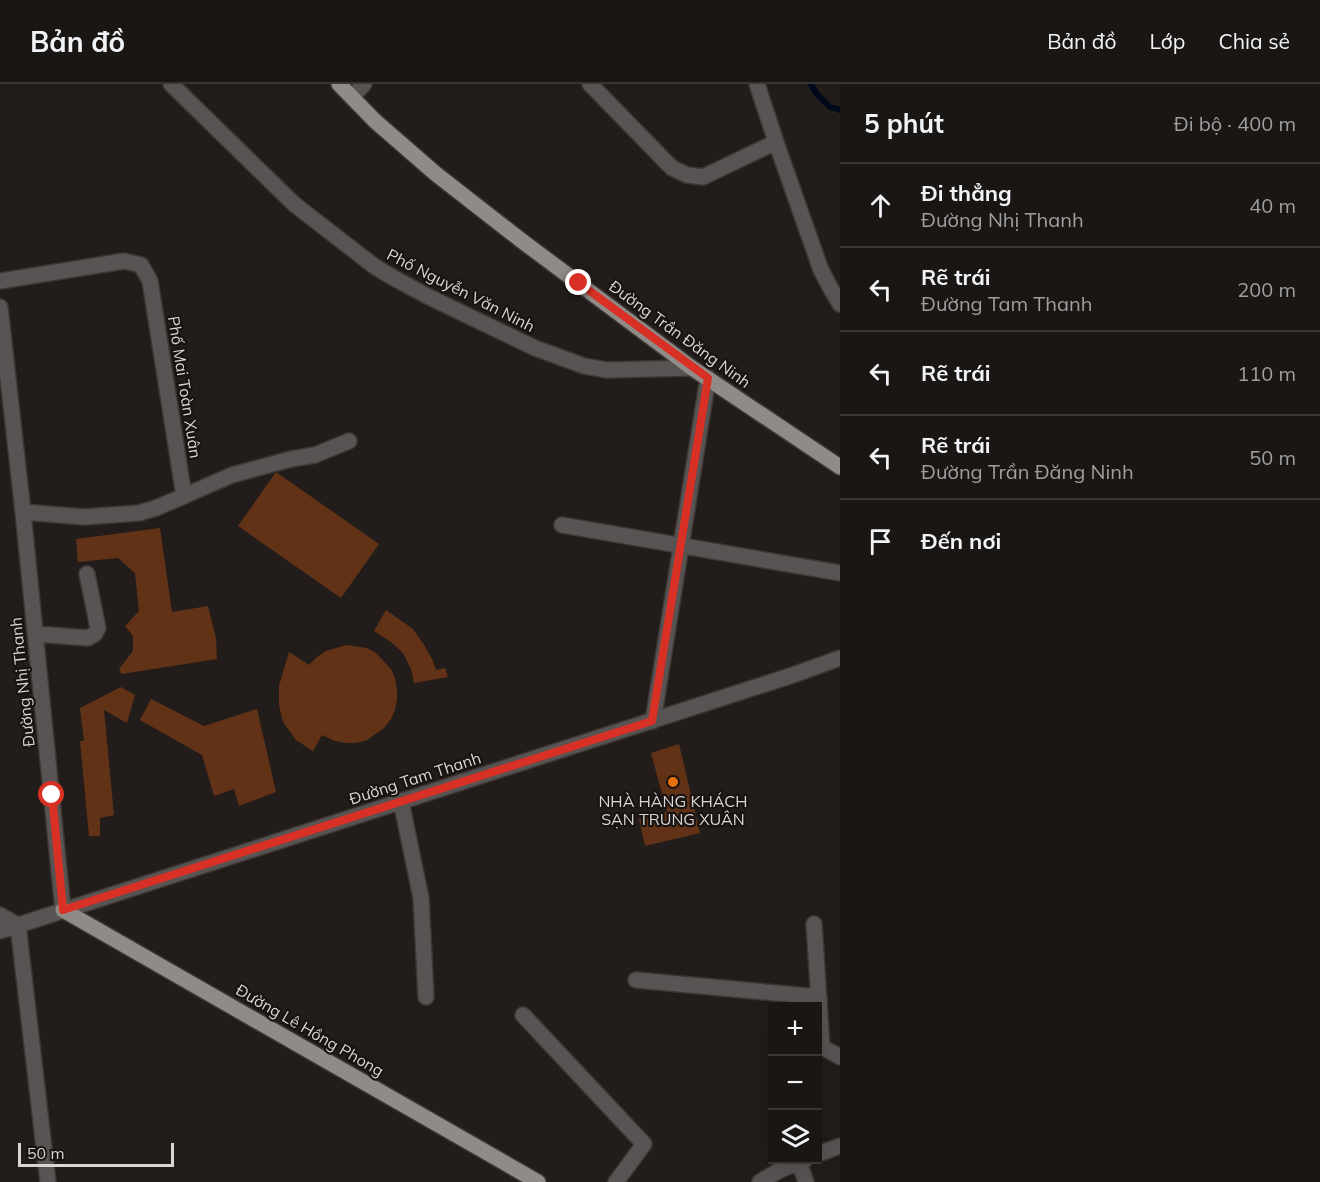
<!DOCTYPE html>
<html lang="vi">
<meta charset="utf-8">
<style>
:root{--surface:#1a1614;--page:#272322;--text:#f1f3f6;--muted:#9f9fa0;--line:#383534}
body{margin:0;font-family:Mulish,sans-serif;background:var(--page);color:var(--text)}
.controls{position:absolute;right:18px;bottom:18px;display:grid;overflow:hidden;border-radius:0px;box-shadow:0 6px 24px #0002}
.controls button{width:54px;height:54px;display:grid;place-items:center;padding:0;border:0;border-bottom:2px solid var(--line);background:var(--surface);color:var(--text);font:30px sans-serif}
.scale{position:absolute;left:18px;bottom:15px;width:156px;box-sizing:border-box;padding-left:6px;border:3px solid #dad6d4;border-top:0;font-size:16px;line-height:21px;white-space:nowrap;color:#dad6d4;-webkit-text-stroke:4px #191411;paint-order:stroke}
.stop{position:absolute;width:18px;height:18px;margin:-14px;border:4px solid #d93025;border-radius:50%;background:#fff}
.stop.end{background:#d93025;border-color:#fff;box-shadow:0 2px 6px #0008}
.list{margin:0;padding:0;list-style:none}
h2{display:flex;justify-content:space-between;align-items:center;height:78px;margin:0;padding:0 24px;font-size:26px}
h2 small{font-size:20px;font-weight:400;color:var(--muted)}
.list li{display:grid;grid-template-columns:39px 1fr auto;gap:18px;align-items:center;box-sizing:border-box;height:84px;padding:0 24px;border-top:2px solid var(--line)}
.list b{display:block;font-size:22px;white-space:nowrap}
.list p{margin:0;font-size:20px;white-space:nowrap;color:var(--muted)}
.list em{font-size:20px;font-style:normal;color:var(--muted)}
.icon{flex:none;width:33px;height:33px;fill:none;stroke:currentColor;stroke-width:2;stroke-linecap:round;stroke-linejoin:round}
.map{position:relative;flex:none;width:840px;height:1098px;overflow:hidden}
header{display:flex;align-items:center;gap:36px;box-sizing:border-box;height:84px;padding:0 30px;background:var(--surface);border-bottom:2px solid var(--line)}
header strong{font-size:28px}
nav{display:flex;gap:33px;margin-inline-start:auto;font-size:21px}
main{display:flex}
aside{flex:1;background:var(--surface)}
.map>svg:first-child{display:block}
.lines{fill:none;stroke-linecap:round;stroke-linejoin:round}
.stream{stroke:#00091b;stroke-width:6}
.building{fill:#623216}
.minor-casing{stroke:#3c3734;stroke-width:18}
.major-casing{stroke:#3c3734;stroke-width:18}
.minor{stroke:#575453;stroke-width:15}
.major{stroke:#908b87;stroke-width:15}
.route{stroke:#d93025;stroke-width:8}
.food-dot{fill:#e8710a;stroke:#191411;stroke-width:2}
.labels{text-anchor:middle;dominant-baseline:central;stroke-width:4.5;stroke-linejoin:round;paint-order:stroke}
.street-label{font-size:16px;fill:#dad6d4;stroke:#191411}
.poi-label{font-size:16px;fill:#dad6d4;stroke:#191411}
</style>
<header>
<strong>Bản đồ</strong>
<nav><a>Bản đồ</a><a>Lớp</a><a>Chia sẻ</a></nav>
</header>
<main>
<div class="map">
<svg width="840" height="1098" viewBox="0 0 840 1098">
<rect width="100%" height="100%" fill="#221d1a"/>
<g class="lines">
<path class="stream" d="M811,0L816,9L830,23L840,26"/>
</g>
<path class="building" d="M276,388L379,460L341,514L238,442Z
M160,444L172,528L208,522L216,554L217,575L122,590L119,585L133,567V552L125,542L139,527L135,489L118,474L78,478L76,455Z
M386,526L413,545L426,564L433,577L436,586L445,584L448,593L414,599L411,585L403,569L391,558L374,547Z
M346,561L367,564L376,569L391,585L395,594L397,605V615L395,626L391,635L384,644L367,656L356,659H346L335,657L322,651L313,667L296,656L283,638L279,621V602L289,568L309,581L317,573L326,567Z
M121,603L135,611L127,639L104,626L114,731L100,734V752H89L80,657H84L80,624Z
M151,615L204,642L257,625L276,708L239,722L234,705L214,712L202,671L140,636Z
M679,660L700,749L645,762L639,735L667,728L651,669Z"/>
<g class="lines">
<defs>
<path id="minor" d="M171,0L294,120L374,182L392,193L429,213L535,264L584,282L607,286L692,284
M590,0L672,84L687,91L703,93L776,58
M757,0L776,58L821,186L831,205L840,220
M352,13L364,0
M0,197L124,177L141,181L150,197L184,412L156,424L139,429L84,433L23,428
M0,223L23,428L63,826
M184,412L232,391L291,375L315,371L349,357
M562,441L840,489
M36,550L88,554L95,550L98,544L87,490
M653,637L708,294
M401,717L421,814L426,913
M0,831L18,841L48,1098
M814,840L822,963L840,973
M0,847L793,591L840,574
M636,896L819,913
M523,931L644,1060L616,1098
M818,1070L840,1062
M799,1078L806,1098
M760,1098L780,1086L805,1076"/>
<path id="major" d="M339,0L375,37L436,90L522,157L692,284L840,383
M63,826L538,1098"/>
</defs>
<use href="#minor" class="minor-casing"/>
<use href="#major" class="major-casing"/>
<use href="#minor" class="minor"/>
<use href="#major" class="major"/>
</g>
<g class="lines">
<path class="route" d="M52,711L63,826L652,637L708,294L579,199"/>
</g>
<circle class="food-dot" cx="673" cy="698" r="6"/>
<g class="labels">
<g class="street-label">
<text transform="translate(461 206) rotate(27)">Phố Nguyễn Văn Ninh</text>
<text transform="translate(680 250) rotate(36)">Đường Trần Đăng Ninh</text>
<text transform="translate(185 303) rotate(81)">Phố Mai Toàn Xuân</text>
<text transform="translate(22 598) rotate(-96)">Đường Nhị Thanh</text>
<text transform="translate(415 694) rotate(-18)">Đường Tam Thanh</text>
<text transform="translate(310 946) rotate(30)">Đường Lê Hồng Phong</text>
</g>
<g class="poi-label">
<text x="673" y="717">NHÀ HÀNG KHÁCH<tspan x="673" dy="18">SẠN TRUNG XUÂN</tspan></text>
</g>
</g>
</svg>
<div class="controls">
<button>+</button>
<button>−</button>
<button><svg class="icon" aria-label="layers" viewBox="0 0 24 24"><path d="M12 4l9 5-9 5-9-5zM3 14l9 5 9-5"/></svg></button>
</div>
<div class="scale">50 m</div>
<div class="stop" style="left:52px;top:711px"></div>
<div class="stop end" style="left:579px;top:199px"></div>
</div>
<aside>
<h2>5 phút<small>Đi bộ · 400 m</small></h2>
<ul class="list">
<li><svg class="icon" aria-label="ahead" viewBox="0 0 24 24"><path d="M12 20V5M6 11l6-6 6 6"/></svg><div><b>Đi thẳng</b><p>Đường Nhị Thanh</p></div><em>40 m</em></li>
<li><svg class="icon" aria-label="left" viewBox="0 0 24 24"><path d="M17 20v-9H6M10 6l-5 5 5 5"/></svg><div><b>Rẽ trái</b><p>Đường Tam Thanh</p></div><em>200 m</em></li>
<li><svg class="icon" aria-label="left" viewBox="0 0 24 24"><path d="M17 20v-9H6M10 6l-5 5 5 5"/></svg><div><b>Rẽ trái</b></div><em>110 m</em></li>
<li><svg class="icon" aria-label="left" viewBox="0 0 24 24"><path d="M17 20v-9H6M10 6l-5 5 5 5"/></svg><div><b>Rẽ trái</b><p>Đường Trần Đăng Ninh</p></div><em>50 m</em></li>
<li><svg class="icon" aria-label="arrive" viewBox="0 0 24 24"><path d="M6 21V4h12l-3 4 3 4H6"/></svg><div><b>Đến nơi</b></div></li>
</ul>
</aside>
</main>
